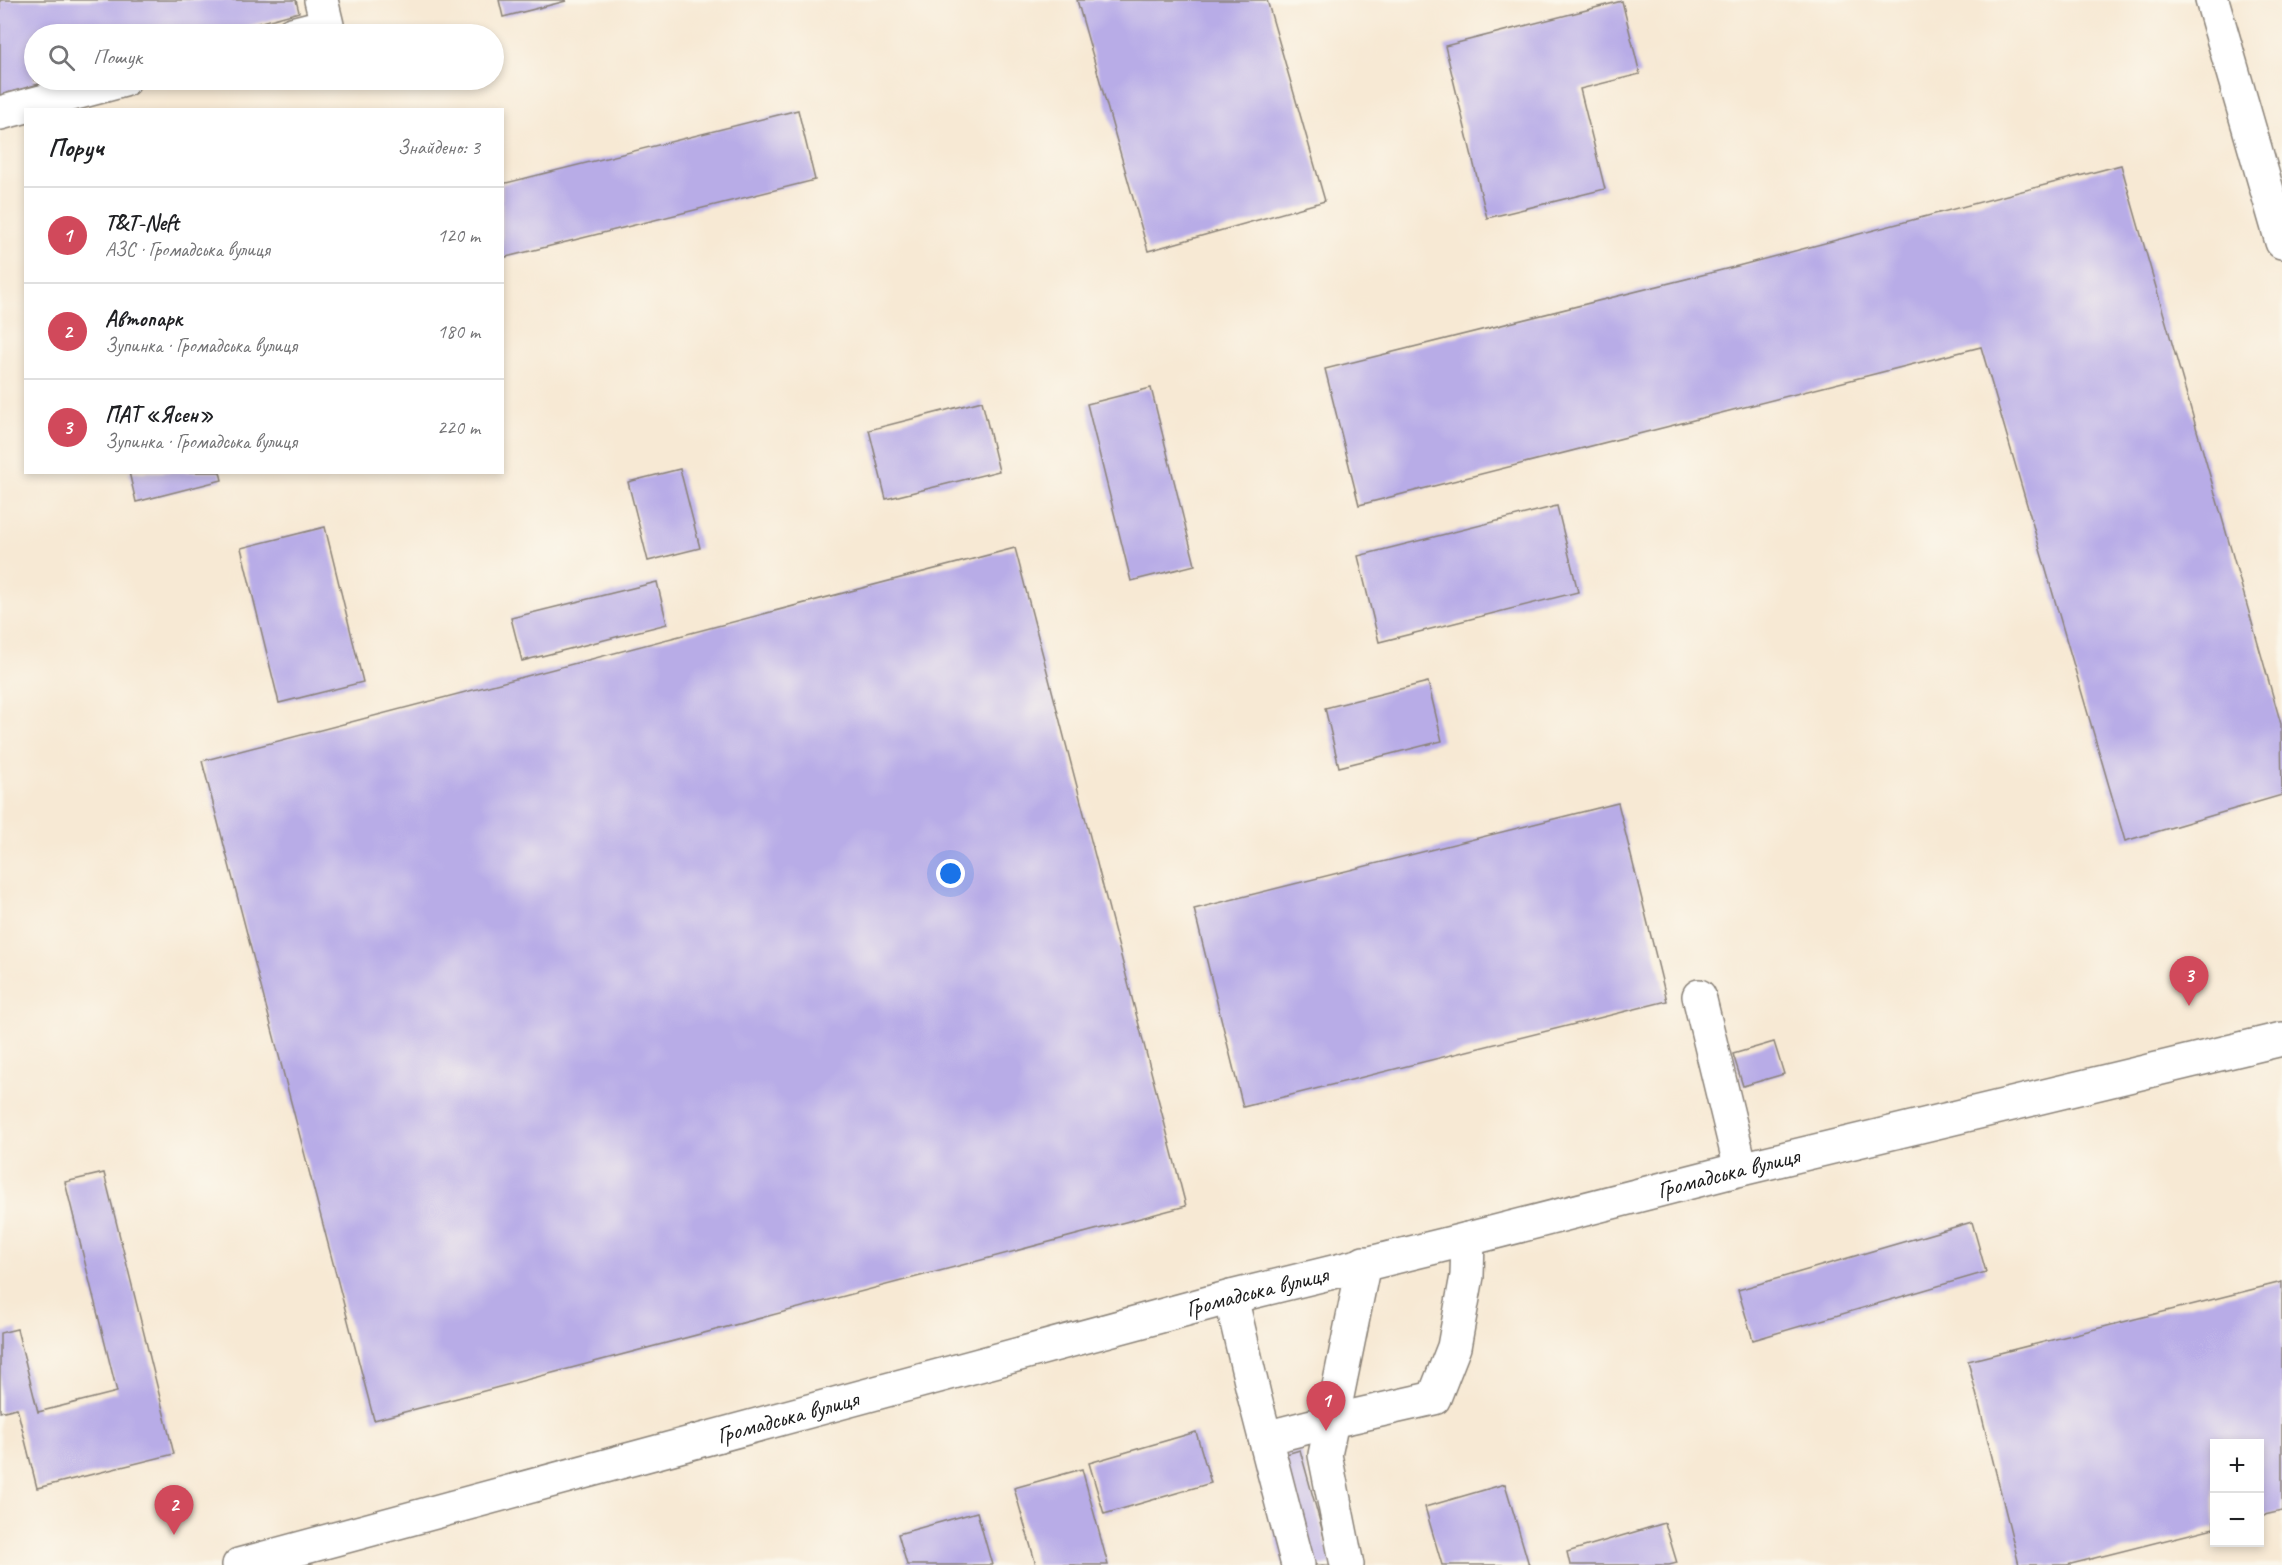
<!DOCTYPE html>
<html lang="uk">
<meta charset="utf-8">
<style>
:root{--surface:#fff;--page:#f2f2f2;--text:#202124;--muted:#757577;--line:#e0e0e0;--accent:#d1495b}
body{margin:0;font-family:Caveat,sans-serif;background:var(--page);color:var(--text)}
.controls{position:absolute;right:18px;bottom:18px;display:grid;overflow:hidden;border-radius:0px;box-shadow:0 3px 9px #0003}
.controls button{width:54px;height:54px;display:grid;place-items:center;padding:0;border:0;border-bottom:2px solid var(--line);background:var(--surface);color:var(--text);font:30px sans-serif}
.you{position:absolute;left:951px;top:874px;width:21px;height:21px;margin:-15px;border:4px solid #fff;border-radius:50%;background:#1a73e8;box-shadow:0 0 0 9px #1a73e833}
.badge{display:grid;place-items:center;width:39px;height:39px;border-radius:50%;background:var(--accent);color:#fff;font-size:20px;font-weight:700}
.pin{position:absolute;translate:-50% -50px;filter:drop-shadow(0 2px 3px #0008)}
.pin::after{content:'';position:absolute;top:32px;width:21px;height:18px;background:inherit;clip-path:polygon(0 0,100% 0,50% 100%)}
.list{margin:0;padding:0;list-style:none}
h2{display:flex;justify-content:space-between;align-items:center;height:78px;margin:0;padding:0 24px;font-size:26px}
h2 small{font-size:20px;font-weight:400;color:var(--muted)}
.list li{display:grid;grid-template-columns:39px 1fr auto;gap:18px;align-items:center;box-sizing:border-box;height:96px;padding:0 24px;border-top:2px solid var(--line)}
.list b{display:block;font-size:22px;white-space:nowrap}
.list p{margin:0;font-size:20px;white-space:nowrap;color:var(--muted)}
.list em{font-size:20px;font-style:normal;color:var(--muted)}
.icon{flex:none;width:33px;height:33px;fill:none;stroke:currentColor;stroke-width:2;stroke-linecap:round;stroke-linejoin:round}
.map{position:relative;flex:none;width:2282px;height:1565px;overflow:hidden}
.search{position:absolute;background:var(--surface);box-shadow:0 3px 9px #0003;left:24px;top:24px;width:480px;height:66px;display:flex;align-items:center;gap:15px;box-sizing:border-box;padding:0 21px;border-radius:33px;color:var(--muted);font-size:22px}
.panel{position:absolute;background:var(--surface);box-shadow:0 3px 9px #0003;left:24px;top:108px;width:480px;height:366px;border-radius:0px}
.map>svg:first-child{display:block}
.building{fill:#b8ace7}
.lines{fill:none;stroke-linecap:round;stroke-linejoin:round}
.minor-casing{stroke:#8a8278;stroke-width:36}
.minor{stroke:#fff;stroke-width:33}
.labels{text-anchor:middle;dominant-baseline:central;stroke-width:4.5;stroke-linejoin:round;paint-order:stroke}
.street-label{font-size:24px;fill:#1c1c1c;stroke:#fbf7ec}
</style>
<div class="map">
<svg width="2282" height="1565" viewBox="0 0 2282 1565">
<rect width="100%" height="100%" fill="#fbf7ec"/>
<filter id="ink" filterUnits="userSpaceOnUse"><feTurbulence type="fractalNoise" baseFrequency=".0167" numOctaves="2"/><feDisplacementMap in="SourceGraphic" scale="12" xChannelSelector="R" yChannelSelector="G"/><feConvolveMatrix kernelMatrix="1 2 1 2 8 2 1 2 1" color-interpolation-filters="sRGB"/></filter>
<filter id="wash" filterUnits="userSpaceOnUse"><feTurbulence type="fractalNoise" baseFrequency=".008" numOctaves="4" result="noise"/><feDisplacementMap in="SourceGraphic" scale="24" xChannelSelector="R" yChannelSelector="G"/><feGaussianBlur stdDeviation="1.35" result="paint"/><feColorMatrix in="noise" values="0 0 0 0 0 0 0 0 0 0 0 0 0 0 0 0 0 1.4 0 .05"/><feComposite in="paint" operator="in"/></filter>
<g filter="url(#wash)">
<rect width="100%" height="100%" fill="#f7e9d4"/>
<g id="blocks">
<path class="building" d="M0,0H296L299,12L219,34H34V80H53L0,95Z
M499,0H565L566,1L503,17Z
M1077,0H1267L1325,201L1148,251Z
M1622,1L1640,74L1580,89L1605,189L1487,218L1445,46Z
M798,110L815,180L502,258V184Z
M2121,165L2281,724L2282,795L2125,841L1981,347L1359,505L1325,369L1734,267Z
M1151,388L1195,565L1131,581L1087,404Z
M982,401L999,471L886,499L869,430Z
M680,469L700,548L648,561L628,482Z
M129,472H220L222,480L136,502Z
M1557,506L1578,592L1379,642L1358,556Z
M325,527L363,682L279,703L241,548Z
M1015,548L1186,1206L374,1420L202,761Z
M657,582L667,624L522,661L511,618Z
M1428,682L1442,741L1339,767L1325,708Z
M1618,803L1667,1001L1243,1107L1194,909Z
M1774,1042L1784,1074L1743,1086L1733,1054Z
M104,1173L174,1454L37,1488L17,1408L0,1412V1333L17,1329L38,1412L117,1392L65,1182Z
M1972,1222L1986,1272L1753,1340L1738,1290Z
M2282,1282V1511L2260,1516V1444H2214V1528L2067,1565H2019L1968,1361Z
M1196,1432L1211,1483L1104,1514L1089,1463Z
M1300,1450L1332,1565H1283L1255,1463Z
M1082,1469L1108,1565H1036L1014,1488Z
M1505,1484L1529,1565H1442L1425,1507Z
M977,1512L992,1565H907L898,1534Z
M1665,1523L1677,1563L1669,1565H1570L1567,1552Z"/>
</g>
</g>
<g filter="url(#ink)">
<use href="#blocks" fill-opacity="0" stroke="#8a8278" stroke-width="1.5"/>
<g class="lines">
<defs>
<g id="minor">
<path d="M2212,0L2282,242"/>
<path d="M292,34L327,25L321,0"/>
<path d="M0,113L124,80"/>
<path d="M1699,996L1741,1169"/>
<path d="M1231,1297L1255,1399L1298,1565"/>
<path d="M1265,1438L1332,1421L1364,1263"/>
<path id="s1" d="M239,1565L1231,1297L1468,1239L1741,1169L2282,1039"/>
<path d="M1347,1565L1325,1455L1332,1421L1434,1398L1454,1347L1467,1276L1468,1239"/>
</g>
</defs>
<use href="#minor" class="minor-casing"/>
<use href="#minor" class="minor"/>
</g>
</g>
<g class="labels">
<g class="street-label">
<text stroke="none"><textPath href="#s1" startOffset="1540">Громадська вулиця</textPath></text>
<text stroke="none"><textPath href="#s1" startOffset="1054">Громадська вулиця</textPath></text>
<text stroke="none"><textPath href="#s1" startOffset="568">Громадська вулиця</textPath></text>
</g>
</g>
</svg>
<div class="controls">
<button>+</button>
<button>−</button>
</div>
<div class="you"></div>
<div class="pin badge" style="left:1326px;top:1431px">1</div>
<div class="pin badge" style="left:174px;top:1535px">2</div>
<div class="pin badge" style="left:2189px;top:1006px">3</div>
<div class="search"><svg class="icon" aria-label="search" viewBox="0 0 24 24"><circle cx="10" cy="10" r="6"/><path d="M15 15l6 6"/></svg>Пошук</div>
<section class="panel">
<h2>Поруч<small>Знайдено: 3</small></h2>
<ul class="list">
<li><span class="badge">1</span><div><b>T&amp;T-Neft</b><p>АЗС · Громадська вулиця</p></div><em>120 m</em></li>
<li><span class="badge">2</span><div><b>Автопарк</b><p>Зупинка · Громадська вулиця</p></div><em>180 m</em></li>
<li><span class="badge">3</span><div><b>ПАТ «Ясен»</b><p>Зупинка · Громадська вулиця</p></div><em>220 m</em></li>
</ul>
</section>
</div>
